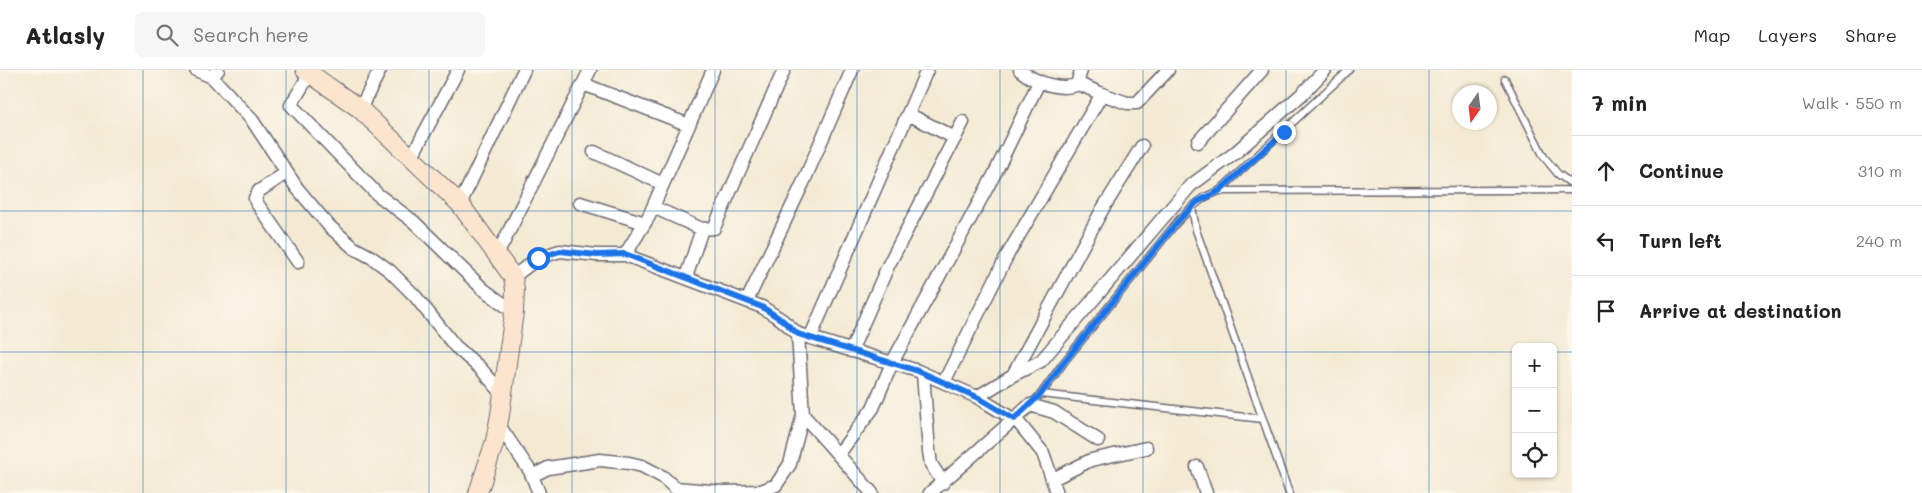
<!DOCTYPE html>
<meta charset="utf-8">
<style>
:root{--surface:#fff;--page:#f6f6f6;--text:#222;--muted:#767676;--line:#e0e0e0}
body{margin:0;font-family:Mali,sans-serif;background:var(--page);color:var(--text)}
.controls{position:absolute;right:15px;bottom:15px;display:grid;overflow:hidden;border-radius:8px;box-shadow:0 1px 4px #0004}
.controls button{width:45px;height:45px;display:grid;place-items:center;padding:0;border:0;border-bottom:1px solid var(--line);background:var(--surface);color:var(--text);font:25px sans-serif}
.compass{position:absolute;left:1452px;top:15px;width:45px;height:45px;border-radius:50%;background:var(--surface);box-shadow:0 1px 4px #0004;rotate:194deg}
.stop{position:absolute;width:15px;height:15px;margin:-11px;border:4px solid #1a73e8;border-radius:50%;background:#fff}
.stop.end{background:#1a73e8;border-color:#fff;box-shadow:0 1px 5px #0008}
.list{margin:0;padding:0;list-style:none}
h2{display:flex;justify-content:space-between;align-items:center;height:65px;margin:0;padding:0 20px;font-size:21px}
h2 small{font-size:16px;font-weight:400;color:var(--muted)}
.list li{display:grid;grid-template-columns:32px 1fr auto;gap:15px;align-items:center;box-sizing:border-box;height:70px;padding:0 20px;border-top:1px solid var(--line)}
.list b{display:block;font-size:19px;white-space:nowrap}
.list em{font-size:16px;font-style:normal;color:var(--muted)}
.icon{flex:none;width:28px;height:28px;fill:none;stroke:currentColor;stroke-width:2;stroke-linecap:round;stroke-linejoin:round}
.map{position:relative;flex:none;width:1572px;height:423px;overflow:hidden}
header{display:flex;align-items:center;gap:30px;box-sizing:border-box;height:70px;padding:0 25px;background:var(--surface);border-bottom:1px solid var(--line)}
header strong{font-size:24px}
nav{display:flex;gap:28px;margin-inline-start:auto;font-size:18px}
.search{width:350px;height:45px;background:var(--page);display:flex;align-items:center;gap:12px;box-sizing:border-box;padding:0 18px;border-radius:8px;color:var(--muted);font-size:19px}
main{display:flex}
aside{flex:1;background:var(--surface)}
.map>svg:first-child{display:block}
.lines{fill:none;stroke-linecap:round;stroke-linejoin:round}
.lane-casing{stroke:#6c6871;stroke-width:9}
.street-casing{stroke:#6c6871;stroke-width:15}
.secondary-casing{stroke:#6c6871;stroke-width:20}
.lane{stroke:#fff;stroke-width:6}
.street{stroke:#fff;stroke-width:12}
.secondary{stroke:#fbe5cf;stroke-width:18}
.route{stroke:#1a73e8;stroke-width:6}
.grid{fill:none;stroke:#1f6fb2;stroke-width:1;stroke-opacity:0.55}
</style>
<header>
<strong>Atlasly</strong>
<div class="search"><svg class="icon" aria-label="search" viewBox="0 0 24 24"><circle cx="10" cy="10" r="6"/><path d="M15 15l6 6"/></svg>Search here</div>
<nav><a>Map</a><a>Layers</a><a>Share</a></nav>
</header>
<main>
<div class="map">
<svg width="1572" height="423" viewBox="0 0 1572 423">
<rect width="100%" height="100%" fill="#fbf7ec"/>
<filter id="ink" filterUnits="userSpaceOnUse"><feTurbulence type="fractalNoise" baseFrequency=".02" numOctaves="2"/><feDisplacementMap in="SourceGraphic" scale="10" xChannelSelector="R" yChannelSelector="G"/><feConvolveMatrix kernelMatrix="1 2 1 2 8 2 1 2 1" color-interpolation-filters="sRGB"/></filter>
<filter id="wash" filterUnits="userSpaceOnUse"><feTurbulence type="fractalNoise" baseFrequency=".0096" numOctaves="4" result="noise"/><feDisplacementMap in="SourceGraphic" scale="20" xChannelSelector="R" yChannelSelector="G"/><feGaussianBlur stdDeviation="1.12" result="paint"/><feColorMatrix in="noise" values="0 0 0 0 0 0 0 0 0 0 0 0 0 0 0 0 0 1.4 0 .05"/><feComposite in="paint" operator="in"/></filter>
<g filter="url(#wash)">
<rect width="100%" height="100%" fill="#f4ead4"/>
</g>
<g filter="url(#ink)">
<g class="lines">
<defs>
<path id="lane" d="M1505,9L1544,87L1558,104L1572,114
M1219,121L1349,0
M1041,324L1263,349
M1030,335L1041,324L1064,292L1178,151L1192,137
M1289,423L1196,160L1192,137L1205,127L1219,121L1572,120"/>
<path id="street" d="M196,0L212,7
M218,0L212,7L252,50L297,118L329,156L354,178L371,187L390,201L415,226L455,276L480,298L502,323
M312,0L291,35L377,124L414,152L483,219L514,242
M1020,0C1034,12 1061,22 1079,14
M1081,0L1078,11L1079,14L1102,24
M583,14L689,55
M360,39L380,0
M908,44L955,68
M1198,72L1262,0
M594,82L663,114
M411,88L458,0
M286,103L259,121L255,128L256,132L298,192
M580,133L645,153
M460,134L524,0
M653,137L702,159
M497,185L590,0
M625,185L649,146L713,0
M513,207L538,188L560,181L597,185H625L762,237L782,250L798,264L918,301L977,327L1018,352L1043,383L1057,423
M686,207L702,159L714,158L784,0
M747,231L803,113L852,0
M798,264L803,345L872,423
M810,268L927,0
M851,281L888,196L963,52
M923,304L929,381L931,394L943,413
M1013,305L1041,291L1190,116L1235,83L1302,24L1325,0
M944,312L1008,184L1102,24L1127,33H1137L1168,0
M977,327L1013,305L1102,140L1142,76
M498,354L530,401L539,423
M838,385L873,338L892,293L995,103L1039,12
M1197,397L1206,423
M532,406L548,398L600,390L629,393L642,396L663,407L675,418L723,422L761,421L776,415L790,394L803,345
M1053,409L1091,390L1146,378
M930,423L1030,335L1054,342L1098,370"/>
<path id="secondary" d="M305,0L360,39L460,134L513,207L515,220L514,242L500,345L495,371L478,423"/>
</defs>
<use href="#lane" class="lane-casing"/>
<use href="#street" class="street-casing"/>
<use href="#secondary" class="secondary-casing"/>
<use href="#lane" class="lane"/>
<use href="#street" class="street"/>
<use href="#secondary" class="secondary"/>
</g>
</g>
<g class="lines" filter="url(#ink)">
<path class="route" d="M538,188L560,181L597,185L625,184L762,237L782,250L798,264L918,301L977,327L1014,349L1041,324L1064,292L1178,151L1197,132L1219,121L1284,62"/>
</g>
<path class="grid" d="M143,0V423M286,0V423M429,0V423M572,0V423M715,0V423M857,0V423M1000,0V423M1143,0V423M1286,0V423M1429,0V423M0,141H1572M0,282H1516M1553,282H1572"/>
</svg>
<div class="controls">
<button>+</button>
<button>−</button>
<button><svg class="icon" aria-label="locate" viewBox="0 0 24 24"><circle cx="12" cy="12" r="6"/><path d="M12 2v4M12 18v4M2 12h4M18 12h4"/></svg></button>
</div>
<svg class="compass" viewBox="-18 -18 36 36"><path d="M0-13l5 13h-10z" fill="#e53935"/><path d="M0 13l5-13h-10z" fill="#767676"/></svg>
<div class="stop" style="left:538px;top:188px"></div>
<div class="stop end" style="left:1284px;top:62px"></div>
</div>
<aside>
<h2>7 min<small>Walk · 550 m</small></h2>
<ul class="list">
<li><svg class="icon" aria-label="ahead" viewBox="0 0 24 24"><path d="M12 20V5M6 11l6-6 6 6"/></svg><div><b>Continue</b></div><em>310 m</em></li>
<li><svg class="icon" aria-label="left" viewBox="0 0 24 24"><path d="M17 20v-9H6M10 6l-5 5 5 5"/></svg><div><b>Turn left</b></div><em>240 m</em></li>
<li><svg class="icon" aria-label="arrive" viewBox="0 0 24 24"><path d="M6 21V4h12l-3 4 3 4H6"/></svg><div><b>Arrive at destination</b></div></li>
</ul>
</aside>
</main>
